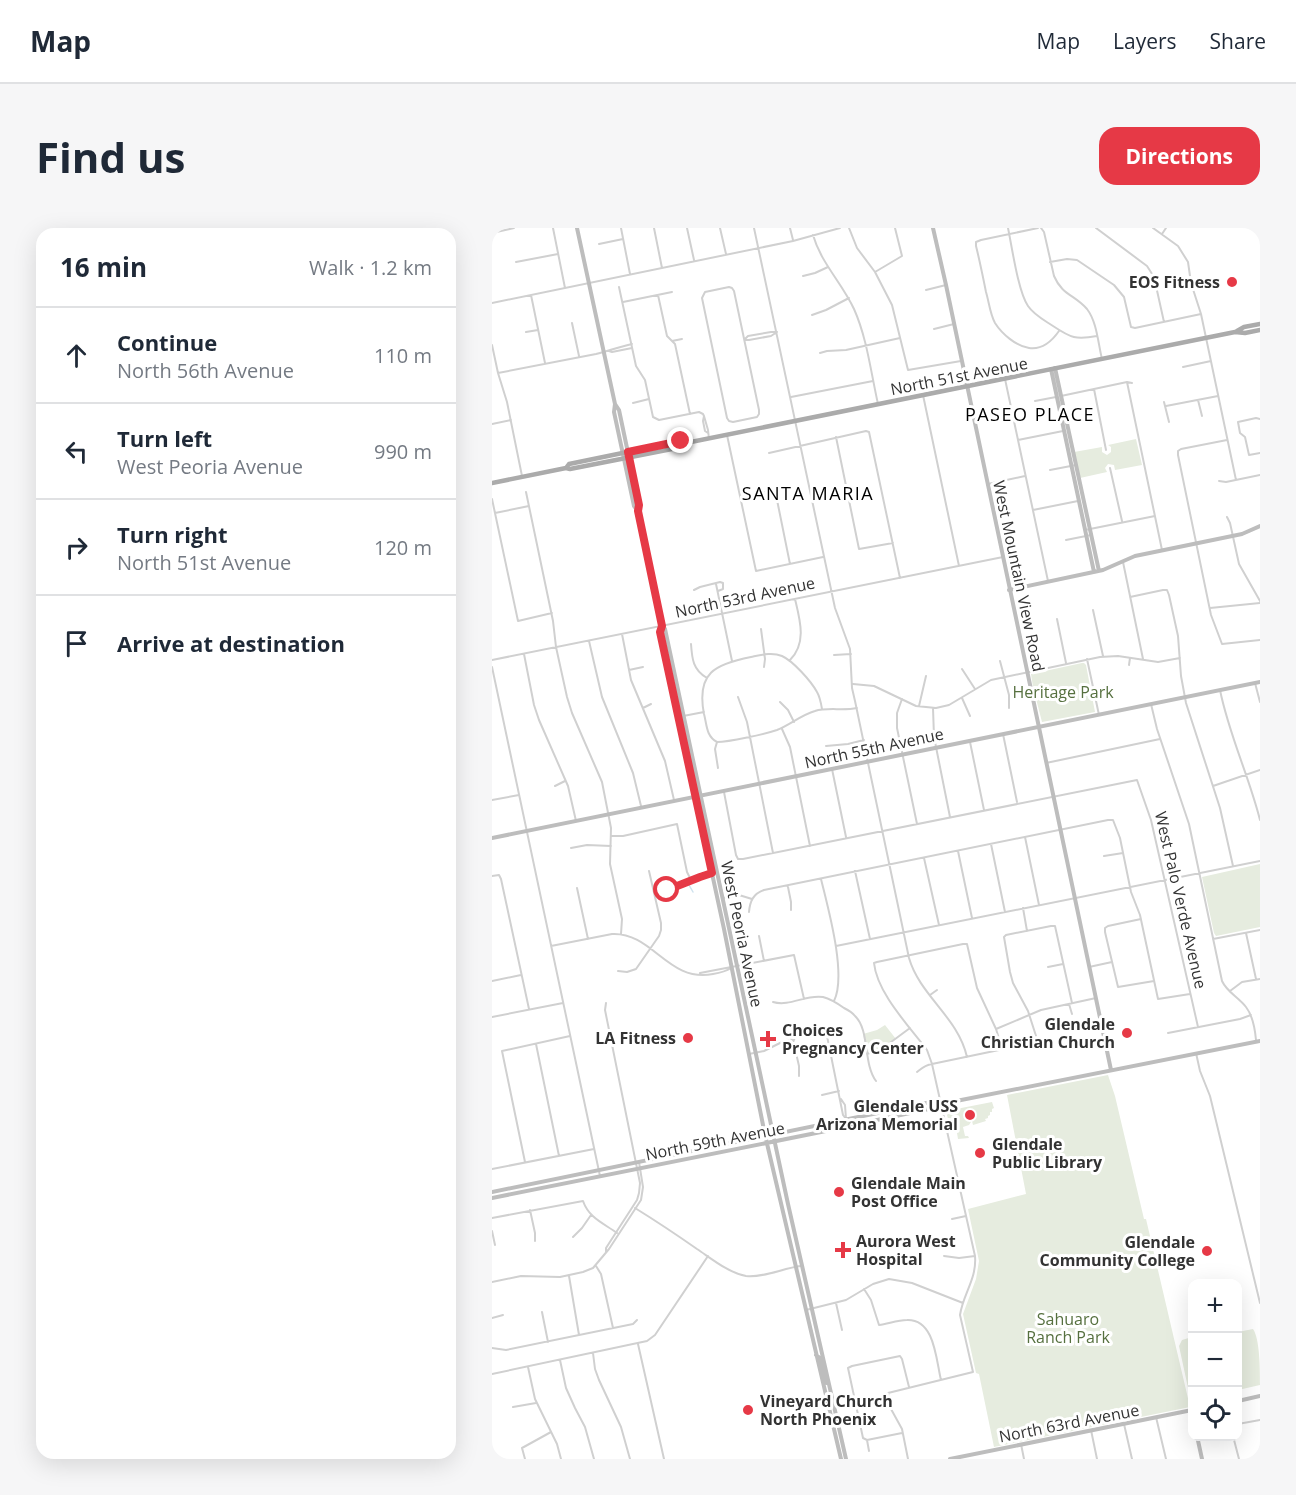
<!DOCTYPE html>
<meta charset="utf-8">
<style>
:root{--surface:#fff;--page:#f6f6f7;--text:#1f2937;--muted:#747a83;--line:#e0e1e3;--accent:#e63946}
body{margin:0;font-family:"Open Sans",sans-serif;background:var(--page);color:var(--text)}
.controls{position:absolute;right:18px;bottom:18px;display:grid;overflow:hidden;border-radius:12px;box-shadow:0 6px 24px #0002}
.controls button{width:54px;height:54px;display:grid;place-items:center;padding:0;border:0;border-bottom:2px solid var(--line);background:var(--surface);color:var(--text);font:30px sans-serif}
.stop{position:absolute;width:18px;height:18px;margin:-14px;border:4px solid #e63946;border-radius:50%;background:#fff}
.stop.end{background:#e63946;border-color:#fff;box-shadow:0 2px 6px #0008}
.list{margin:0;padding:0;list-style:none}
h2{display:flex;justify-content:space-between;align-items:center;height:78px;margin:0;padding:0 24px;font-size:26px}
h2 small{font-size:20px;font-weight:400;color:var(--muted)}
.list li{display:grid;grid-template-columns:39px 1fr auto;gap:18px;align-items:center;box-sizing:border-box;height:96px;padding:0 24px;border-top:2px solid var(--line)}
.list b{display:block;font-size:22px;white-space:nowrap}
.list p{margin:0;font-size:20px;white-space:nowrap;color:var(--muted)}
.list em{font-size:20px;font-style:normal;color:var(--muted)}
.icon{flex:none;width:33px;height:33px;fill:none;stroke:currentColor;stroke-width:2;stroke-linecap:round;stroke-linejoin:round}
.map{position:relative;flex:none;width:768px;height:1231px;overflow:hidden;border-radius:18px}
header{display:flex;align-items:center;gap:36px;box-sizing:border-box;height:84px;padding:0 30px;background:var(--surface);border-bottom:2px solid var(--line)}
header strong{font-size:28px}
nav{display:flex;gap:33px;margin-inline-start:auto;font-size:21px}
.intro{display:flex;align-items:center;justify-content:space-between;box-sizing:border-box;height:144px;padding:0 36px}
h1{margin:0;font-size:42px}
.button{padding:15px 27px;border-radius:18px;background:var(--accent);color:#fff;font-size:21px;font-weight:700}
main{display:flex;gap:36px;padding:0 36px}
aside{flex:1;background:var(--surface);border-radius:18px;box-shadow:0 6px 24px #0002}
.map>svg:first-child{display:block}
.green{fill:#e6ecdf}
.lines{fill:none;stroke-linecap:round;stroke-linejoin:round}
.stream{stroke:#cfe2ee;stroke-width:1.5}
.street{stroke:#d0d0d0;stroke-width:2}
.secondary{stroke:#bdbdbd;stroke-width:4}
.primary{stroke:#ababab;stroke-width:4.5}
.route{stroke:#e63946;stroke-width:8}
.poi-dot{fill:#e63946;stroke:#fff;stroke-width:2}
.labels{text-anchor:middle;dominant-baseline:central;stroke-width:6;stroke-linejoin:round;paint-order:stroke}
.poi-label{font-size:16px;font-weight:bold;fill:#333;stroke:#fff;text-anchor:end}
.street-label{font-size:16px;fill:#333;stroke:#fff}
.park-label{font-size:16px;fill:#56703f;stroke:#fff}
.neighbourhood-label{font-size:18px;letter-spacing:1.5px;fill:#000;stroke:#fff}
</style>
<header>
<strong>Map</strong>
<nav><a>Map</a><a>Layers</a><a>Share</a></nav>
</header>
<div class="intro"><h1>Find us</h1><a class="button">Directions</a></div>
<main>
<aside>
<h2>16 min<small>Walk · 1.2 km</small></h2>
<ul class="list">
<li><svg class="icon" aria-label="ahead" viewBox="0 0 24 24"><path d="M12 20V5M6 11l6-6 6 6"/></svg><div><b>Continue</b><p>North 56th Avenue</p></div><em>110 m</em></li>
<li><svg class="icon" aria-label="left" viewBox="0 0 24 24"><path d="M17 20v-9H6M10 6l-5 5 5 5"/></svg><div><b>Turn left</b><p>West Peoria Avenue</p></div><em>990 m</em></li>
<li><svg class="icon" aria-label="right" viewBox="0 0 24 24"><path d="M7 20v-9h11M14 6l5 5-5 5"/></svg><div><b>Turn right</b><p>North 51st Avenue</p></div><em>120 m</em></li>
<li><svg class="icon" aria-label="arrive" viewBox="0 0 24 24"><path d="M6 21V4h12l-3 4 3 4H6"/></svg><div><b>Arrive at destination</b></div></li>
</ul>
</aside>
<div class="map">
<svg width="768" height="1231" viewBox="0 0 768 1231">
<rect width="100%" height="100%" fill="#fff"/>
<path class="green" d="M644,211L650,237L623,242L622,237L616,236L613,240L615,244L588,250L582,224L610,219V224L615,227L619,224V219L616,217Z
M590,435H592L594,437L603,484L550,494L541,459L539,446Z
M768,636V699L724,708L722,705L710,649Z
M393,797L404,811L391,820L375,826L371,806L385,802Z
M616,847L623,868L652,991H654L698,1179L502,1219L487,1146L484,1145L471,1086L484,1051L487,1033L476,981L534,966L515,867Z
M500,874L502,880L500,881V884H498V887L496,888V890L493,891L494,893L481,897L479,889H478L479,894L477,897L471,899L473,908H476L477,910L466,911L464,899L457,895L454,883Z
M761,1101C768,1111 768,1142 768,1157L746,1162V1104Z
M700,1109V1171L698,1169L687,1118L690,1112Z"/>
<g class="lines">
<path class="stream" d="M197,657L201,664"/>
<path class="street" d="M61,0L73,60
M129,0L138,46
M162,0L170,40
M195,0L202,32
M228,0L234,26
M262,0L343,380L358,421L360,460L363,473L417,730C428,768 466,789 475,829
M298,0L301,12
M357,0L365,20L383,44L400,77L416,142L469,133
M516,0C520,19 526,63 536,78C542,87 552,92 561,98C579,110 584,112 605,108
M546,0L489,12L484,14V18C488,34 491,49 494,64C497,74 498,86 503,95C510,106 524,118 537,120C550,122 560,113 567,103
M549,0L552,4L562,48C570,67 583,67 595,81C605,94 606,115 610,131
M604,0L655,38L662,49L672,94
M661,0L686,18L696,34L699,55L709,86L744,252
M0,5L22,0
M670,6L674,0
M321,7C329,35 350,55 362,81C375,110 379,145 386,176
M107,16L131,11
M24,34L66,26
M558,34L575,31L585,32L622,57L632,69L639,99L643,100L709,86
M383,44L410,28L403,0
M311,48L323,45L336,39
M127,59L144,138L153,152L161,189L167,192L207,184L211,186L212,188
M237,59L240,60L242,63L267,182V186L265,189L241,194L237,193L235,190L210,70L213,64Z
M434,62L454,57
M39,67L53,135
M166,67L175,108L183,116L198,186
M131,74L180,64
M0,75L301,13L348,0
M320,87L334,82L357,70
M80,95L87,128
M442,101L462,96
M34,104L46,102
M253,111L256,108L279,104H285
M253,112H257L279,108L285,104
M180,113L190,111
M0,117L6,145L15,174L30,248
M117,123L120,124L140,120
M328,125L335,123L354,122L408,110
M691,139L719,133
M6,145L104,126C116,123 127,119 140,116
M513,151L556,353
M635,154L670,322
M602,161L614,222
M431,167L467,338
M569,168L635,154L640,155
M299,169L381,153
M706,172L710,188
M543,173L564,169
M672,174L677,194
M141,175L157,171
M674,178L726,168
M768,191L764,190L746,194L748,205L753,209L757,227L768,225
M0,196L19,192
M216,205L213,203L211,193L212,188L216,202L217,211
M235,207L264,343L331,329
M344,209L367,321L401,315
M526,212L571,203
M735,212L689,221L686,223V227L719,387L730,416L768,412
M277,225L374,203L377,204L408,350
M618,240L630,293
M558,242L584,237
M727,253L734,254L768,247
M496,256L533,248
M34,264L61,393L64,419L75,469L80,485L110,554L119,600L118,636L130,691L129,706
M248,269L283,262L298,336
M0,271L26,393L60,385
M541,282L586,273
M3,285L37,278
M735,289L738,295L747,336L768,373
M593,302L663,288
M574,312L599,307
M631,334L651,431
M224,356L240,433
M202,362L208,359L228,354L231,355V361L226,363
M638,369L671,362H675L677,367L686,408L689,448L694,475L728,580L741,638
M718,380L768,375
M601,382L611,428
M565,391L574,435
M269,401L273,431L272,439
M130,406L139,452L173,533L182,572
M97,413L110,469L141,545L149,578
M199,416C200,431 201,442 215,450
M32,426L42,477L47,492L76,558L84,593
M342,427L359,426
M595,431L607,487
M0,432L511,329
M298,432C315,415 308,392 303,371
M508,433L517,467V480
M637,437L638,430
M0,439L108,948
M470,441L483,461
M137,442L151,439
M763,455L768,474
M361,456L382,458L424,478L444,480L457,477L499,452L608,429L626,428L666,434L688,430
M728,462C737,507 757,548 768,592
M246,469L255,494L281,625
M470,470L478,488
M410,471L405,485V500L425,596
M288,474L296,482L302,494
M659,476L665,501L697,596L730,753C735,764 746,769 754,779C761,788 763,801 764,812
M427,478L434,448
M151,480L159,476
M441,480L442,509L458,589
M186,489L212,484
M290,501L298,519L318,618
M511,506L525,574
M225,514C214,508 215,497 212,486C204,445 223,436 259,429C269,427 280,424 290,428C301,433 319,453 325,464C328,469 329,475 330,481
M225,514C237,514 273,506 285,502C298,497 309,487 323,483C335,479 351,483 365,480
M225,514L223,521L226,540
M478,514L492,582
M334,518L356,516L372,512
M554,535L668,511
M340,541L354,609
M63,558L73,553
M721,558L768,542
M232,564L244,627L246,631H251L645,552L659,592L706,799
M0,572L27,567
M119,608H131L185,596L195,644L199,652
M533,609L547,677
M499,616L513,684
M79,620L95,617L119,618
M466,623L480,690
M612,628L631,625
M432,630L447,697
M363,643L378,711
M0,648L7,647L9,651L37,781
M329,651C336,680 355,747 342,773
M296,659L299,674V682
M85,660L96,711
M163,665C183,660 200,650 220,645
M231,670L247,667L260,671
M531,680L535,703
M257,684C258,673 261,666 272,662L616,592H621L628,610L639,664L648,687L666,771L698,766
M649,691L616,698L613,700V704L626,759L662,753
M754,705L764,751
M267,708L272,733
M721,711L768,702
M59,718L120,706C161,704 176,755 221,746C227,745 233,744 239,740
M344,718L768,633
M556,739L571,736
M597,739L620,734
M126,743L135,744L144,741L167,708L169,702V695L157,643
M208,745L302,727L312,771
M0,753L29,747
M738,763L750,754L768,751
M438,767L445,762
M281,774C298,779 314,766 331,769C339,771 345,775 352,780C356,782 360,784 363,788C378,802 371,836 384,853
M577,776L580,786
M0,789L71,775
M504,801L549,782L604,770
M676,805L748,791L759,787
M300,808L303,809L302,812L299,811Z
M303,809L331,803H334L351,887L354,891
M301,812L307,838V848
M44,816L67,928
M550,818L545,811L536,783L521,755L518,744L512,709L514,707L559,698H563L580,775
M704,825L708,843L718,868L768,1075
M257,826L272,823L298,810
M375,826L391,820L418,800
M330,867L347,863
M349,871L353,877L354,891
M33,934L10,823L78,808
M0,941L102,921
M143,980C164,993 185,1007 205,1021C220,1031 237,1045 254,1048C272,1050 291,1040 309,1038
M38,982L43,1005V1013
M0,990L91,973C97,990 111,995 125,1005
M460,991L474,988
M0,1003L3,1017
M81,1009L90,1000L99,987
M114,1024V1020L145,972L147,965L148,955L113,782L114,775
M452,1028L467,1030L483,1028
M104,1038L109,1046L121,1100
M77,1048L87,1107
M0,1054L29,1048L68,1049L91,1044L101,1040L117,1021L149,972L151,959L147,934
M372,1061L379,1072L387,1097C396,1096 405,1092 415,1092C443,1091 444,1132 449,1152
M344,1075L350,1102
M314,1082L354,1072L381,1056L397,1051L420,1055L471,1075
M50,1084L56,1114
M0,1090L11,1087
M146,1116L172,1231
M0,1120L14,1122L141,1096L145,1092
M101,1125L103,1141L107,1152L129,1199L138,1231
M68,1132L74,1160L83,1180L93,1199L102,1231
M36,1139L43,1171L65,1216L69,1231
M0,1146L155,1113L163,1107L216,1028
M21,1179L44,1175
M664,1189L674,1231
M632,1196L640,1231
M746,1196L768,1192
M599,1202L605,1231
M410,1205L375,1212L371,1210L356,1140L360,1138L408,1128L410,1131L417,1159
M741,1208L747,1231
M375,1212L377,1223
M529,1216L532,1231
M33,1231L30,1220L59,1204
M416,1231L410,1201L399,1181L396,1165L481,1144L468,1087C471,1066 485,1051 483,1028L440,836L435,822C417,798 385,765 382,735L385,734L471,716H475L485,760L504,801L510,820L507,822L440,836C433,837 430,840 425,844"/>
<path class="secondary" d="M85,0L123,176L122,184L142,278L145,282
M441,0L454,57L619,842
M563,140L607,343
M559,141L602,344
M123,176L127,182L147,277L145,283L170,398L173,401L296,976L354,1231
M517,362L611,342L643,328L750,306L768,298
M170,398L168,404L232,701L273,907L349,1231
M0,610L768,454
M329,904C335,896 346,898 353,892
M0,964L415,879L444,873L448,876
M0,970L329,904L446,879L449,876L768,813
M324,1127L328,1130L335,1155
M746,1173L768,1168
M699,1182L700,1190
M705,1208L710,1231
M458,1231L700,1182"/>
<path class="primary" d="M745,103L752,99L768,96
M74,240L77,236L189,213L194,215
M0,255L74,240L78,241L190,219L194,215L743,104L753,105L768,102"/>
</g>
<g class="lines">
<path class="route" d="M175,662L208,649L220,645L168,404L170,398L146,283L147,277L136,224L189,213"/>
</g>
<g class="poi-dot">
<circle cx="740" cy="54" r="6"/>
<circle cx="635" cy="805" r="6"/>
<circle cx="196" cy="810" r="6"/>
<path d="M273 802h6v6h6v6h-6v6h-6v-6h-6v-6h6z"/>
<circle cx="478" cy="887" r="6"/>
<circle cx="488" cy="925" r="6"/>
<circle cx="347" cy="964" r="6"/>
<path d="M348 1013h6v6h6v6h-6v6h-6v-6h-6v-6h6z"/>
<circle cx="715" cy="1023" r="6"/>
<circle cx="256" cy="1182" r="6"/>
</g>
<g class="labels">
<g class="poi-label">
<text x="728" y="54">EOS Fitness</text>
<text x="623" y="796">Glendale<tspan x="623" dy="18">Christian Church</tspan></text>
<text x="290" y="802" text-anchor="start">Choices<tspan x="290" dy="18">Pregnancy Center</tspan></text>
<text x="184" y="810">LA Fitness</text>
<text x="466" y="878">Glendale USS<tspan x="466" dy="18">Arizona Memorial</tspan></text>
<text x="500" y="916" text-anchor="start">Glendale<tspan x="500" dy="18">Public Library</tspan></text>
<text x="359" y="955" text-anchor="start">Glendale Main<tspan x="359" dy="18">Post Office</tspan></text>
<text x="364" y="1013" text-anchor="start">Aurora West<tspan x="364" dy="18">Hospital</tspan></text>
<text x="703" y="1014">Glendale<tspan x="703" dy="18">Community College</tspan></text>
<text x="268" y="1173" text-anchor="start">Vineyard Church<tspan x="268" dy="18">North Phoenix</tspan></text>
</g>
<g class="street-label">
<text transform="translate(467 148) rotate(-11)">North 51st Avenue</text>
<text transform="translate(527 348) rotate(78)">West Mountain View Road</text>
<text transform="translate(253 369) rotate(-12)">North 53rd Avenue</text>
<text transform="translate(382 520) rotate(-12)">North 55th Avenue</text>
<text transform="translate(689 672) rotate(77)">West Palo Verde Avenue</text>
<text transform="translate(250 706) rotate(78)">West Peoria Avenue</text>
<text transform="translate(223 913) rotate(-11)">North 59th Avenue</text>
<text transform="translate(577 1195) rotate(-11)">North 63rd Avenue</text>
</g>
<g class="park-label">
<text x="571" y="464">Heritage Park</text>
<text x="576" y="1091">Sahuaro<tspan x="576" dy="18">Ranch Park</tspan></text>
</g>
<g class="neighbourhood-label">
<text x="538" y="186">PASEO PLACE</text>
<text x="316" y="265">SANTA MARIA</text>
</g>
</g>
</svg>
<div class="controls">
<button>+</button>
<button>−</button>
<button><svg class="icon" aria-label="locate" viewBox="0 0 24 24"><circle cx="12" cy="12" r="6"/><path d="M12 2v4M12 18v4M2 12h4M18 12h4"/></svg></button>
</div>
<div class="stop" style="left:175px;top:662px"></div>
<div class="stop end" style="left:189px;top:213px"></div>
</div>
</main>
